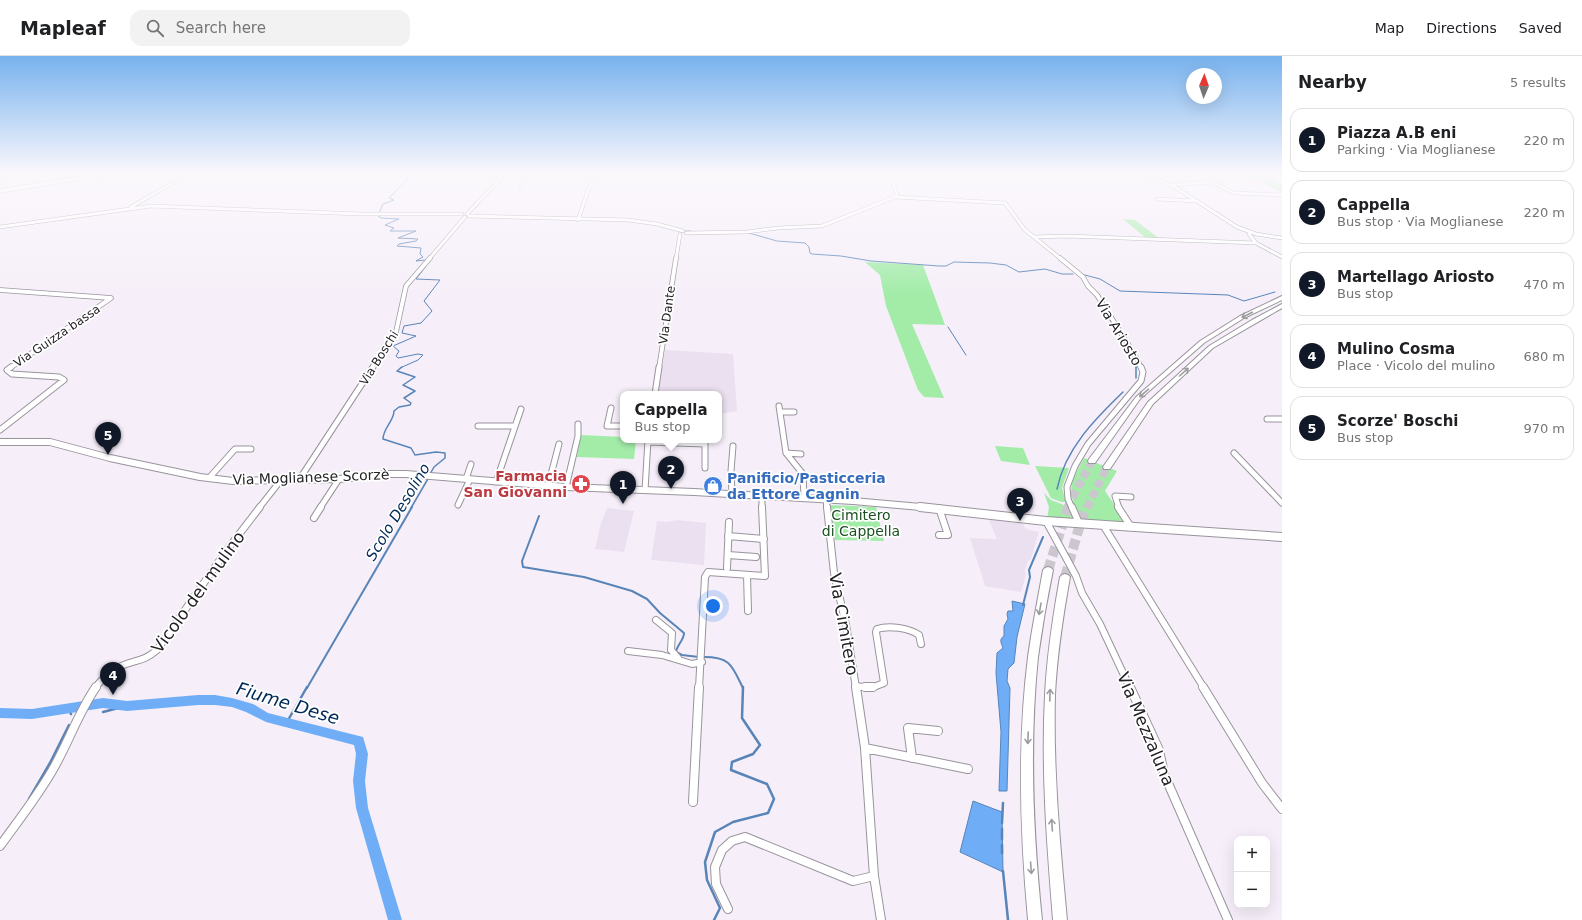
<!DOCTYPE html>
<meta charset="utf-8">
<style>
:root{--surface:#fff;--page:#f2f2f2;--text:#202124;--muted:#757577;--line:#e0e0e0;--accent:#111827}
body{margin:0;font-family:"DejaVu Sans",sans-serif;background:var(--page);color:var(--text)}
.controls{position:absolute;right:12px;bottom:12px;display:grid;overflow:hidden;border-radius:8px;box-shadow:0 4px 16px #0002}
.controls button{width:36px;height:36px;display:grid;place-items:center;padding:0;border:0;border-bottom:1px solid var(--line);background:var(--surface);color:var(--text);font:20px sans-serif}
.compass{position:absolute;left:1186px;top:12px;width:36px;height:36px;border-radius:50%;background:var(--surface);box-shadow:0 4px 16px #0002;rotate:2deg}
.you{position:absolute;left:713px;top:550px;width:14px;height:14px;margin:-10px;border:3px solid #fff;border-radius:50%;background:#1a73e8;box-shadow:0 0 0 6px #1a73e833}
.badge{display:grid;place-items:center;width:26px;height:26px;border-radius:50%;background:var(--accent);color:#fff;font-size:13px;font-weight:700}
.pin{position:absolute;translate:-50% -33px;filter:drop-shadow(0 1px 2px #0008)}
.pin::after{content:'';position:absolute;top:21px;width:14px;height:12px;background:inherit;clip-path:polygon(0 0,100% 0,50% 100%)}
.popup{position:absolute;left:620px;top:335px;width:102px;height:52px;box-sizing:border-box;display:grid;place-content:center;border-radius:8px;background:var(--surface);filter:drop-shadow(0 1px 3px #0005);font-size:13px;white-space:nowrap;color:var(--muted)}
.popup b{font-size:15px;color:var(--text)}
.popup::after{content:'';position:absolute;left:50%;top:100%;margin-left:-8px;border:8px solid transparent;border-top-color:var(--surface)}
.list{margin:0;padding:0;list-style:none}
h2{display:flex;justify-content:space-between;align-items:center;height:52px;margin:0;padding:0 16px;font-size:17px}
h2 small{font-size:13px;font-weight:400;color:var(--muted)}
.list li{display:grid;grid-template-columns:26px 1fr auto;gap:12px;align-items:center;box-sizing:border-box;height:64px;margin:0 8px 8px;padding:0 8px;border:1px solid var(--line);border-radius:12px}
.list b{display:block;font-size:15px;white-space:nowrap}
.list p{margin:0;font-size:13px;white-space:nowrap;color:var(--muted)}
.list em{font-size:13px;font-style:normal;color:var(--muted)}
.icon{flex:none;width:22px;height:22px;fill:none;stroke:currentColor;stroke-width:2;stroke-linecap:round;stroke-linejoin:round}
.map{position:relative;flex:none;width:1282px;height:864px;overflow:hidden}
header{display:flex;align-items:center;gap:24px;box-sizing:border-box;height:56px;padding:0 20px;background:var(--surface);border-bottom:1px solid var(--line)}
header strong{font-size:19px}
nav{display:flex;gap:22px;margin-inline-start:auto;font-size:14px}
.search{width:280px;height:36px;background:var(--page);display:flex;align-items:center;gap:10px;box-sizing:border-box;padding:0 14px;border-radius:12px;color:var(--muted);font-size:15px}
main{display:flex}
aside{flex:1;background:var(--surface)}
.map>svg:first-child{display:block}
.built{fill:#ebe0f0}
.green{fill:#a2eca8}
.water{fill:#6faef7;stroke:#5884b8}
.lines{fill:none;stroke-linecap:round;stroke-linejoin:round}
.stream-far3{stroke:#5884b8;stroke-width:1}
.stream-far2{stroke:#5884b8;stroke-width:1.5}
.stream-far1{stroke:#5884b8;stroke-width:2}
.stream{stroke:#5884b8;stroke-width:2.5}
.river{fill:#6faef7;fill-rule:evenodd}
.highway-tunnel-far1{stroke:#ccc6cf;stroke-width:8;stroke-dasharray:8 3.5;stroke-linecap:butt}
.highway-tunnel{stroke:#ccc6cf;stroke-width:10;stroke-dasharray:10 4.5;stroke-linecap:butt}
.minor-far4-casing{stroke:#99949c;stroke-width:4}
.minor-far3-casing{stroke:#99949c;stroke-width:5.5}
.minor-far2-casing{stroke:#99949c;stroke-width:7}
.minor-far1-casing{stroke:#99949c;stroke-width:8}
.minor-casing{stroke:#99949c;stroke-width:10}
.major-far2-casing{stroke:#99949c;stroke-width:5}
.major-far1-casing{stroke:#99949c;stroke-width:8}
.major-casing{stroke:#99949c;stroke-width:10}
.highway-casing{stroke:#99949c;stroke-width:2}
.minor-far4{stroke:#fff;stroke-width:3}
.minor-far3{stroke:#fff;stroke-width:4}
.minor-far2{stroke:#fff;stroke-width:5}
.minor-far1{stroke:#fff;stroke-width:6}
.minor{stroke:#fff;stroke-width:8}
.major-far2{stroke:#fff;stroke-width:4}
.major-far1{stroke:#fff;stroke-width:6}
.major{stroke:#fff;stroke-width:8}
.highway{fill:#fff;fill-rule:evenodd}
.oneway{stroke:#9c9b9d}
.labels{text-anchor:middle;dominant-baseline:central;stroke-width:3.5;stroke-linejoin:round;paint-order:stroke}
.far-street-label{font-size:12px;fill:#242125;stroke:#fff}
.street-label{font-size:14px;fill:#242125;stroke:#fff}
.health-label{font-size:14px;font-weight:bold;fill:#be3a42;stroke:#fff;text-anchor:end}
.shop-label{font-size:14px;font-weight:bold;fill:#366cbe;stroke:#fff;text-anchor:start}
.park-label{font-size:14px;fill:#1b5023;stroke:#fff}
.water-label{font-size:15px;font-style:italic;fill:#002a57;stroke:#fff}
.near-street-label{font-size:17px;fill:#242125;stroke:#fff}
.near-water-label{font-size:18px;font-style:italic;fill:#002a57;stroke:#fff}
</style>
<header>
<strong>Mapleaf</strong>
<div class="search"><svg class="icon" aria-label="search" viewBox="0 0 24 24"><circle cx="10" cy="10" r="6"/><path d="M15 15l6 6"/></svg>Search here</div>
<nav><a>Map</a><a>Directions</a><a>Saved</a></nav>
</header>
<main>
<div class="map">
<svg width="1282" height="864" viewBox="0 0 1282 864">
<rect width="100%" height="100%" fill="#f6eff9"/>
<path class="built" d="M665,294L733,298L737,355L719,358V338H658Z
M607,452L634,455L624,496L595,493L601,467Z
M988,462L1023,468L1026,473L1039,476L1031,503L1028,505L1025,514L1026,519L1021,536L985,530L970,482L997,483Z
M677,464L706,467L704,509L651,504L657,465L667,466Z"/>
<path class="green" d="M1242,118H1262L1282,128V137L1259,124H1253Z
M1123,163L1135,164L1160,183L1146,182Z
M865,206L923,209L945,269L912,268L944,342L924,341L918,334L886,250L880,219Z
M581,379L623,381V384H636L634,403L577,401Z
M995,390L1023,392L1030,409L1001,405Z
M1084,402L1117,415L1105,435L1128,468C1116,467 1102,469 1091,465C1084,463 1080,459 1077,454C1065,432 1074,421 1084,402Z
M1035,410L1069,412L1062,432L1066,446H1061L1051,442Z
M1044,437L1051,444L1069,451L1073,462L1070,464L1047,463L1049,451Z
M830,449L876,451L884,485L835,484Z"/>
<path class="water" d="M1012,545L1025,548L1017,581L1014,607L1008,613L1007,625L1010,632L1007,735H999L1001,676L996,617L997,597L1003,592C1001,587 999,583 1004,580V570L1008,563L1007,558L1008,555H1013Z
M973,745L1002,756L1003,816L960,796Z"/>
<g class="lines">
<path class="stream-far3" d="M403,118L400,121L409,122L389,142L394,144L383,148L378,160L381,162L399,163L385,169L394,172L390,175H416L398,182L418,183L416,185L399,188L397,190L421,192L420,198L423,201L416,205L426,204
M683,175H691
M749,177L777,185L805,187L809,191L810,197L812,198L841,200L871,205L939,210H946L954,206L990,207L1006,209L1019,216L1045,213L1062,218H1073
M1081,218L1100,223L1120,235L1228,239L1244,245L1275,236
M1103,253L1136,306V312
M948,271L966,299
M400,312L418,304L423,299L418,298L398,302L396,300L399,295L393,290L416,280L402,277L404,270L421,267L432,255L424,245L440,224L416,223L430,205"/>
<path class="stream-far2" d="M402,311L397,315L415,321L403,329L415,335L404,342L411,347L410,349L399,351L394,355C394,365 383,372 383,383L411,392L415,399L436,396L445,397V402L434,411L430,418
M1136,311V322
M1057,433C1065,393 1095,363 1123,336
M411,452L429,421"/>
<path class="stream-far1" d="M539,460L522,505L523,511L584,521L632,535L647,543L660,557L684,577C684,584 677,589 676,596L682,599L699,601
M1023,549L1030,521L1029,514L1043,481
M704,601C731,601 732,610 743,632
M307,632L412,451"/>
<path class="stream" d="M69,652L71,658
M73,652L77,654
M103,656L126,650
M287,666L307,631
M29,743L50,707L69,669
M1002,767L1003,747
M1002,773V783
M1002,789V797
M1003,815L1008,864
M714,864L720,852L707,824L705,806L715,776L733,766L768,757L774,743L767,728L731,714L732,706L753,698L760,689L742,662L743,631"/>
<path class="river" d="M198,639H215L232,642L253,648L268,657L363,681L368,698L365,725L368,752L402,864H388L356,752L353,725L356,698L354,689L266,666L246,656L232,651L215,649H198L127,655L103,652L32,663L0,662V652L32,653L103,642L127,645Z"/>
<path class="highway-tunnel-far1" d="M1067,452L1092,405
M1087,452L1107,411"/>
<path class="highway-tunnel" d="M1048,514L1068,451
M1065,521L1082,461L1087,451"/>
<defs>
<path id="minor-far4" d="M468,118L527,121L521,131
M1138,118L1166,127L1178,133L1237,171L1256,178L1282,182
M0,122H5L0,123
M1173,129L1211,126L1234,137L1282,139
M895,141L1005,147L1025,174L1034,181L1067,180L1256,187L1249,178L1250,176
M1157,143L1196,145
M131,151L188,118
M467,158L504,119
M469,160L628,164L657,168L683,175
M578,164L589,132L594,124
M0,171L151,150L362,158H462
M686,177L747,176L778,172L822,170L895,141L897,138L893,128L919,118
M1034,181L1061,203
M1256,187L1282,201
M429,203L465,161
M676,203L680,178"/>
<path id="minor-far3" d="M1060,202L1083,221L1088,230L1097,239L1136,301L1141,312
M0,234L111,242L10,312
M372,312L396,276L406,230L430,202
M659,312L676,202"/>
<path id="minor-far2" d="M655,338L659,311
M779,350L786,397L803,418L804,442
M611,352L607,370H623
M780,356H794
M1267,363H1282
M478,370H515
M0,374L64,324L59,321L12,318L7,314L11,311
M705,384V412
M648,386L705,388
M786,397L801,398
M1234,397L1282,447
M209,422L235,393H251
M466,423L471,408
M299,424L373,311
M496,426L521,353
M548,430L559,388
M566,431L578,380V368
M645,434L648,384
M732,438L731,415L733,390
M762,440V452
M826,444L827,452
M458,449L470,423
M259,452L281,424
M320,452L339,423
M1072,452L1068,443L1067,431L1075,410L1088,388L1141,325L1143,316L1141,311
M1119,452L1115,440L1131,441"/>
<path id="minor-far1" d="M827,451L834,517L846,569L856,632
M1072,451L1079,467
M1118,451L1131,471
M939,452L948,479H939
M314,462L321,451
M1046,465L1076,520L1082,537L1100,568L1130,632
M1103,469L1204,632
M728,480L764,483
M728,499L756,501
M727,512L729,466
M747,519L748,555
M656,564L672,577L671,594L678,602
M628,595L662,599L692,608L702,606
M855,630L871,632L884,627L876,576L877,573C889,569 909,572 919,579L921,588
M95,632C101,624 110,616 119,611C135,603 142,607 157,594L224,498L260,451
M699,632L705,521L708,516L765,520L762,451"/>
<path id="minor" d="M856,631L865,692L874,820L881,864
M865,631H873
M1130,631L1159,694L1164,718L1228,864
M1203,631L1262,727L1282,753
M865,692L968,713
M912,702L908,672L938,675
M693,746L699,631
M0,790C18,765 37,741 52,715C68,688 78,657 96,631
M728,853L716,828L715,811L722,794L732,785L745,781L853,825L874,820"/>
<path id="major-far2" d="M0,135L105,118"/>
<path id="major-far1" d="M0,386H50L110,402L200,421L233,425L339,423L386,418H406L566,431L694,436L853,445L932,452"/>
<path id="major" d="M920,451L1046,465L1282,481"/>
<path id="highway" d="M1282,240V244L1244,262L1204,287L1140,343L1095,407H1089L1088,405L1089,403L1136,341L1200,285L1240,260Z
M1282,248V252L1213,292L1153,348L1110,413H1104L1103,411L1148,346L1209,290L1252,264Z
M1048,511L1051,512L1053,514C1047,543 1042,572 1038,601C1029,689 1033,776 1042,864H1028C1020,776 1017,688 1028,601C1032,571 1038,543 1043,514L1045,512Z
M1065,518L1068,519L1070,521C1063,560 1057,599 1055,639C1053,714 1060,789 1067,864H1053C1047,789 1041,714 1045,639C1047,599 1053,560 1060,521L1062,519Z"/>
</defs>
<use href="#minor-far4" class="minor-far4-casing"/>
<use href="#minor-far3" class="minor-far3-casing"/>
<use href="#minor-far2" class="minor-far2-casing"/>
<use href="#minor-far1" class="minor-far1-casing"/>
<use href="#minor" class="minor-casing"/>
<use href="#major-far2" class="major-far2-casing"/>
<use href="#major-far1" class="major-far1-casing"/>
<use href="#major" class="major-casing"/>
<use href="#highway" class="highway-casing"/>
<use href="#minor-far4" class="minor-far4"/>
<use href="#minor-far3" class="minor-far3"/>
<use href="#minor-far2" class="minor-far2"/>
<use href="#minor-far1" class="minor-far1"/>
<use href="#minor" class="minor"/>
<use href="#major-far2" class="major-far2"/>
<use href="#major-far1" class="major-far1"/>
<use href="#major" class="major"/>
<use href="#highway" class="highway"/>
</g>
<defs><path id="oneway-shaft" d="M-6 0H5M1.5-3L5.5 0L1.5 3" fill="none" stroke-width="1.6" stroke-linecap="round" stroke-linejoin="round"/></defs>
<g class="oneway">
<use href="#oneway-shaft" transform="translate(1247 259) rotate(153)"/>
<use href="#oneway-shaft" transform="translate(1184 316) rotate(-42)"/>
<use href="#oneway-shaft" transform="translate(1144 337) rotate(139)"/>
<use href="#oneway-shaft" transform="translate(1040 553) rotate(100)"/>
<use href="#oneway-shaft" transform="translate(1050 639) rotate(-88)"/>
<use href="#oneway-shaft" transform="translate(1028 682) rotate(92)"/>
<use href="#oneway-shaft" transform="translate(1052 769) rotate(-94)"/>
<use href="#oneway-shaft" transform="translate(1031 812) rotate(86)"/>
</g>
<linearGradient id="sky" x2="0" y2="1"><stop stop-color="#77b2ee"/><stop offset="0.49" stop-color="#fbf8fc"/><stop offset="1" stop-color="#fbf8fc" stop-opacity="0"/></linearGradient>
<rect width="1282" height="239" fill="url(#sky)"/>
<defs>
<symbol id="pharmacy-disc" viewBox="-11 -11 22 22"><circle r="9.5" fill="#e0444e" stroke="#fff"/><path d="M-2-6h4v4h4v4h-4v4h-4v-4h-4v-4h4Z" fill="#fff"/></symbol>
<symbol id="shop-disc" viewBox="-11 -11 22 22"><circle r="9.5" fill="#3f7fe0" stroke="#fff"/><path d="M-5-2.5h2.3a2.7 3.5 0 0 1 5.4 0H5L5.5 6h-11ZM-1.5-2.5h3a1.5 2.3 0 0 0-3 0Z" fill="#fff"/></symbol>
</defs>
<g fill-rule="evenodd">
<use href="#pharmacy-disc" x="570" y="417" width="22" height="22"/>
<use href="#shop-disc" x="702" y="419" width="22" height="22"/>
</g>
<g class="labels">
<g class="far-street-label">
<text transform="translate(667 259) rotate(-82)">Via Dante</text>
<text transform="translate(57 280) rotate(-34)">Via Guizza bassa</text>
<text transform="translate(379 302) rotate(-58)">Via Boschi</text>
</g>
<g class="street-label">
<text transform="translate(1119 276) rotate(59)">Via Ariosto</text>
<text transform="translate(311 421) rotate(-2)">Via Moglianese Scorzè</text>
</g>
<g class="health-label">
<text x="567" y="420">Farmacia<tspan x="567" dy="16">San Giovanni</tspan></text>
</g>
<g class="shop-label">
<text x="727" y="422">Panificio/Pasticceria<tspan x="727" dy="16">da Ettore Cagnin</tspan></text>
</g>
<g class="park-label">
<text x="861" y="459">Cimitero<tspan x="861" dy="16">di Cappella</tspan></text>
</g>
<g class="water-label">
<text transform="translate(398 456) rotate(-59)">Scolo Desolino</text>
</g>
<g class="near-street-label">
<text transform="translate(198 536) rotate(-54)">Vicolo del mulino</text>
<text transform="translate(844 568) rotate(80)">Via Cimitero</text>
<text transform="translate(1146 673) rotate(67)">Via Mezzaluna</text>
</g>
<g class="near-water-label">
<text transform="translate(288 647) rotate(17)">Fiume Dese</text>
</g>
</g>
</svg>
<div class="controls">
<button>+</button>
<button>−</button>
</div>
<svg class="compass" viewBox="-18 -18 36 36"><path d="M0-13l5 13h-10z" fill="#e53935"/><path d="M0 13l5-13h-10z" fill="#757577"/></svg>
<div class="you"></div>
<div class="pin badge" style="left:623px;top:448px">1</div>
<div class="pin badge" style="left:671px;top:433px">2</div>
<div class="popup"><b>Cappella</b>Bus stop</div>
<div class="pin badge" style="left:1020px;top:465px">3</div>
<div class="pin badge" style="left:113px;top:639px">4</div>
<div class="pin badge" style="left:108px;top:399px">5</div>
</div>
<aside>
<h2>Nearby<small>5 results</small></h2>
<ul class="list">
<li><span class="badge">1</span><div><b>Piazza A.B eni</b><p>Parking · Via Moglianese</p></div><em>220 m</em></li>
<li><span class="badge">2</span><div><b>Cappella</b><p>Bus stop · Via Moglianese</p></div><em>220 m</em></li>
<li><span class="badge">3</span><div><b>Martellago Ariosto</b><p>Bus stop</p></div><em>470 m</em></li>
<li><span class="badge">4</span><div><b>Mulino Cosma</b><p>Place · Vicolo del mulino</p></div><em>680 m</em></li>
<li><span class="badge">5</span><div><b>Scorze' Boschi</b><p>Bus stop</p></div><em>970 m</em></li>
</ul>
</aside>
</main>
